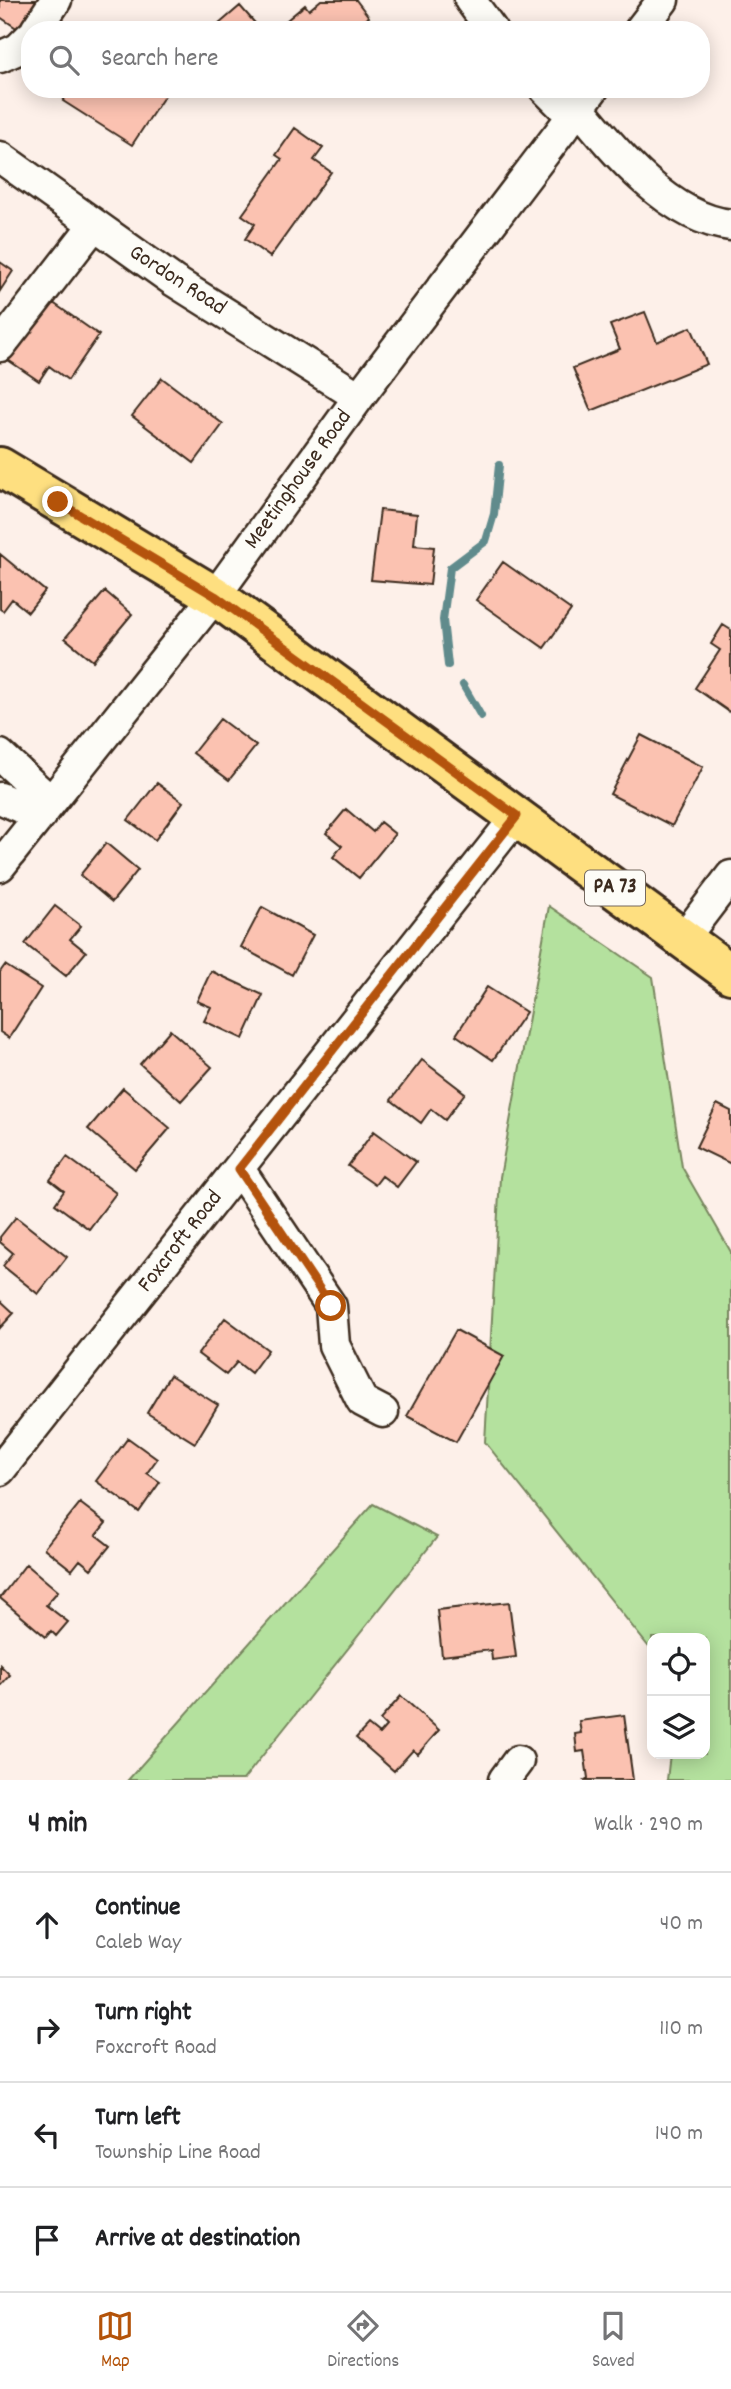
<!DOCTYPE html>
<meta charset="utf-8">
<style>
:root{--surface:#fff;--page:#f6f6f6;--text:#202124;--muted:#757577;--line:#e0e0e0;--accent:#b45309}
body{margin:0;font-family:Dekko,sans-serif;background:var(--page);color:var(--text)}
.controls{position:absolute;right:21px;bottom:21px;display:grid;overflow:hidden;border-radius:14px;box-shadow:0 4px 18px #0003}
.controls button{width:63px;height:63px;display:grid;place-items:center;padding:0;border:0;border-bottom:2px solid var(--line);background:var(--surface);color:var(--text);font:35px sans-serif}
.stop{position:absolute;width:21px;height:21px;margin:-16px;border:5px solid #b45309;border-radius:50%;background:#fff}
.stop.end{background:#b45309;border-color:#fff;box-shadow:0 2px 7px #0008}
.list{margin:0;padding:0;list-style:none}
h2{display:flex;justify-content:space-between;align-items:center;height:91px;margin:0;padding:0 28px;font-size:30px}
h2 small{font-size:23px;font-weight:400;color:var(--muted)}
.list li{display:grid;grid-template-columns:46px 1fr auto;gap:21px;align-items:center;box-sizing:border-box;height:105px;padding:0 28px;border-top:2px solid var(--line)}
.list b{display:block;font-size:26px;white-space:nowrap}
.list p{margin:0;font-size:23px;white-space:nowrap;color:var(--muted)}
.list em{font-size:23px;font-style:normal;color:var(--muted)}
.icon{flex:none;width:38px;height:38px;fill:none;stroke:currentColor;stroke-width:2;stroke-linecap:round;stroke-linejoin:round}
.map{position:relative;flex:none;width:731px;height:1780px;overflow:hidden}
.search{position:absolute;background:var(--surface);box-shadow:0 4px 18px #0003;left:21px;right:21px;top:21px;height:77px;display:flex;align-items:center;gap:18px;box-sizing:border-box;padding:0 24px;border-radius:28px;color:var(--muted);font-size:26px}
.sheet{height:511px;background:var(--surface)}
nav{display:flex;justify-content:space-around;align-items:center;box-sizing:border-box;height:98px;border-top:2px solid var(--line);background:var(--surface);font-size:19px;color:var(--muted)}
nav a{display:grid;justify-items:center;gap:4px}
nav .on{color:var(--accent)}
.map>svg:first-child{display:block}
.green{fill:#b4e19e;stroke:#78865e;stroke-width:2}
.lines{fill:none;stroke-linecap:round;stroke-linejoin:round}
.stream{stroke:#618b8c;stroke-width:8}
.building{fill:#fbc2b1;stroke:#3b2a1e;stroke-width:2}
.minor-casing{stroke:#3b2a1e;stroke-width:35}
.major-casing{stroke:#3b2a1e;stroke-width:44}
.minor{stroke:#fdfcf7;stroke-width:30}
.major{stroke:#fedf80;stroke-width:38}
.route{stroke:#b45309;stroke-width:9}
.labels{text-anchor:middle;dominant-baseline:central;stroke-width:5;stroke-linejoin:round;paint-order:stroke}
.shield{fill:#fdfcf7;stroke:#75695f;stroke-width:2}
.shield-label{font-size:21px;font-weight:bold;fill:#3b2a1e}
.street-label{font-size:23px;fill:#3b2a1e;stroke:#fdfcf7}
</style>
<div class="map">
<svg width="731" height="1780" viewBox="0 0 731 1780">
<rect width="100%" height="100%" fill="#fdf0e9"/>
<filter id="ink" filterUnits="userSpaceOnUse"><feTurbulence type="fractalNoise" baseFrequency=".0143" numOctaves="2"/><feDisplacementMap in="SourceGraphic" scale="14" xChannelSelector="R" yChannelSelector="G"/><feConvolveMatrix kernelMatrix="1 2 1 2 8 2 1 2 1" color-interpolation-filters="sRGB"/></filter>
<g filter="url(#ink)">
<path class="green" d="M549,906L653,977L682,1167L731,1252V1780H667L670,1754H705V1638H652V1651L485,1442L500,1177Z
M373,1504L437,1537L243,1780H128Z"/>
<g class="lines">
<path class="stream" d="M448,665L443,620L450,568L486,541L494,514L499,465
M463,685L481,716"/>
</g>
<path class="building" d="M0,0H43L27,35L0,17Z
M321,0H356L369,17L353,30H275L305,5L309,10Z
M240,6L261,30H224L219,24Z
M71,89H169L132,145L63,101Z
M295,128L323,148L314,160L331,172L270,257L245,239L255,224L242,215L282,159L276,155Z
M0,262L13,271L0,291Z
M49,300L99,335L68,380L49,366L39,381L8,360Z
M645,312L657,342L691,327L707,364L591,411L573,368L620,349L610,325Z
M162,378L223,424L194,463L132,416Z
M380,510L417,514L414,545L434,547L430,585L371,580Z
M0,554L45,591L28,612L12,599L3,611L0,609Z
M503,562L571,610L544,648L476,600Z
M105,591L132,614L93,661L65,638Z
M723,625L731,630V713L695,688L720,650L711,644Z
M220,719L256,746L229,780L193,753Z
M641,735L703,767L672,826L610,794Z
M157,783L183,802L155,840L128,820Z
M346,809L373,832L380,822L395,834L359,878L333,857L342,846L326,833Z
M106,843L138,870L112,902L80,875Z
M55,906L81,926L70,939L86,952L66,976L25,944Z
M262,907L313,935L292,975L241,947Z
M5,965L41,988L9,1038L0,1032V972Z
M211,971L263,995L243,1039L204,1021L211,1007L197,1001Z
M487,987L526,1012L493,1060L456,1035Z
M170,1030L212,1067L181,1101L140,1064Z
M422,1060L465,1093L445,1120L431,1109L421,1123L391,1100Z
M123,1088L170,1128L135,1169L88,1129Z
M717,1104L731,1111V1164L696,1147Z
M374,1131L416,1162L397,1187L382,1176L375,1185L348,1166Z
M67,1157L116,1193L89,1229L55,1204L64,1191L50,1180Z
M16,1217L67,1257L38,1294L3,1266L13,1253L0,1242V1237Z
M0,1300L14,1313L0,1328Z
M225,1318L268,1350L251,1373L237,1362L226,1375L198,1354Z
M456,1330L504,1356L456,1442L407,1416Z
M170,1375L218,1405L195,1443L147,1413Z
M128,1438L157,1459L147,1473L160,1482L139,1512L96,1481Z
M80,1503L106,1523L96,1535L110,1546L91,1569L80,1560L72,1570L44,1548Z
M26,1564L58,1591L46,1605L68,1622L56,1636L51,1631L46,1637L0,1598Z
M509,1602L516,1657L492,1660L491,1650L442,1656L437,1610Z
M0,1665L10,1675L0,1686Z
M401,1696L439,1730L418,1754L413,1750L394,1771L356,1738L368,1725L379,1734L386,1726L380,1720Z
M624,1715L633,1780H585L588,1778L584,1751L577,1752L575,1734L581,1733L579,1721Z"/>
<g class="lines">
<defs>
<path id="minor" d="M470,0L492,30
M36,30L56,0
M640,30L663,0
M0,57L18,49L30,37
M545,89L572,116
M579,108C615,152 670,219 731,225
M0,157L174,281L359,397
M0,346L94,225
M0,755L51,802
M0,798L40,816
M0,866L215,596L359,397L593,89
M683,939L731,876
M239,1169L331,1306L334,1345L362,1401L383,1412
M0,1470L517,816
M504,1780L518,1761"/>
<path id="major" d="M0,467L215,596L731,974"/>
</defs>
<use href="#minor" class="minor-casing"/>
<use href="#major" class="major-casing"/>
<use href="#minor" class="minor"/>
<use href="#major" class="major"/>
</g>
</g>
<g class="lines" filter="url(#ink)">
<path class="route" d="M58,502L215,596L517,816L239,1169L331,1306"/>
</g>
<g class="labels">
<rect class="shield" x="585" y="870.5" width="60" height="35" rx="5"/>
<g class="shield-label">
<text x="615" y="888">PA 73</text>
</g>
<g class="street-label">
<text transform="translate(177 281) rotate(33)">Gordon Road</text>
<text transform="translate(299 480) rotate(-54)">Meetinghouse Road</text>
<text transform="translate(181 1242) rotate(-52)">Foxcroft Road</text>
</g>
</g>
</svg>
<div class="controls">
<button><svg class="icon" aria-label="locate" viewBox="0 0 24 24"><circle cx="12" cy="12" r="6"/><path d="M12 2v4M12 18v4M2 12h4M18 12h4"/></svg></button>
<button><svg class="icon" aria-label="layers" viewBox="0 0 24 24"><path d="M12 4l9 5-9 5-9-5zM3 14l9 5 9-5"/></svg></button>
</div>
<div class="stop" style="left:331px;top:1306px"></div>
<div class="stop end" style="left:58px;top:502px"></div>
<div class="search"><svg class="icon" aria-label="search" viewBox="0 0 24 24"><circle cx="10" cy="10" r="6"/><path d="M15 15l6 6"/></svg>Search here</div>
</div>
<section class="sheet">
<h2>4 min<small>Walk · 290 m</small></h2>
<ul class="list">
<li><svg class="icon" aria-label="ahead" viewBox="0 0 24 24"><path d="M12 20V5M6 11l6-6 6 6"/></svg><div><b>Continue</b><p>Caleb Way</p></div><em>40 m</em></li>
<li><svg class="icon" aria-label="right" viewBox="0 0 24 24"><path d="M7 20v-9h11M14 6l5 5-5 5"/></svg><div><b>Turn right</b><p>Foxcroft Road</p></div><em>110 m</em></li>
<li><svg class="icon" aria-label="left" viewBox="0 0 24 24"><path d="M17 20v-9H6M10 6l-5 5 5 5"/></svg><div><b>Turn left</b><p>Township Line Road</p></div><em>140 m</em></li>
<li><svg class="icon" aria-label="arrive" viewBox="0 0 24 24"><path d="M6 21V4h12l-3 4 3 4H6"/></svg><div><b>Arrive at destination</b></div></li>
</ul>
</section>
<nav>
<a class="on"><svg class="icon" aria-label="map" viewBox="0 0 24 24"><path d="M3 6l6-2 6 2 6-2v14l-6 2-6-2-6 2zM9 4v14M15 6v14"/></svg>Map</a>
<a><svg class="icon" aria-label="directions" viewBox="0 0 24 24"><path d="M12 3l9 9-9 9-9-9zM9 14v-3h6M13 9l2 2-2 2"/></svg>Directions</a>
<a><svg class="icon" aria-label="saved" viewBox="0 0 24 24"><path d="M7 4h10v16l-5-4-5 4z"/></svg>Saved</a>
</nav>
